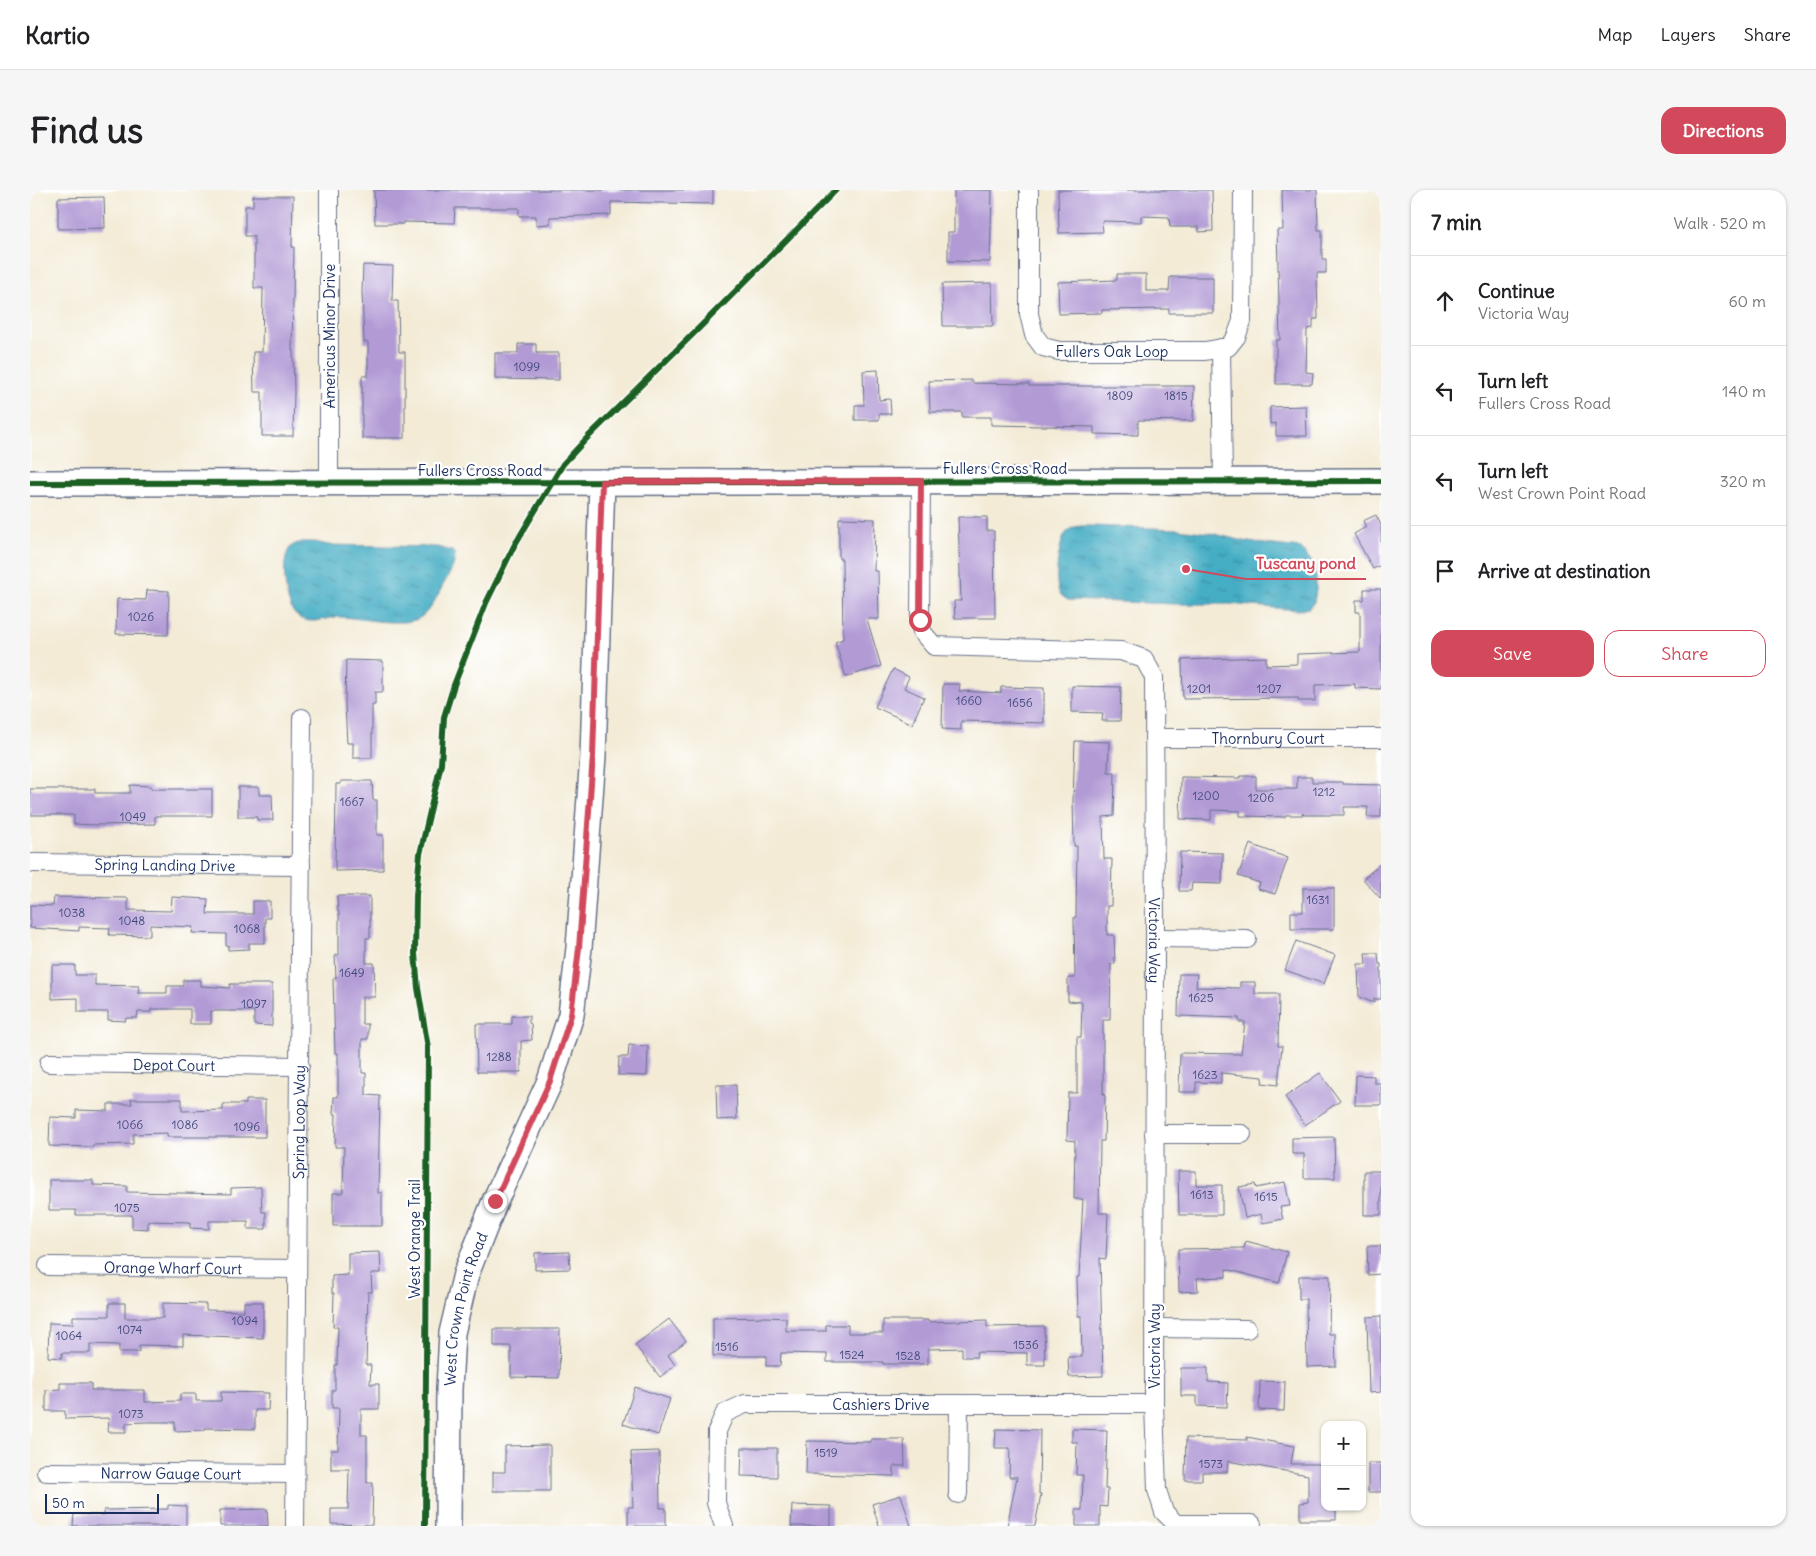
<!DOCTYPE html>
<meta charset="utf-8">
<style>
:root{--surface:#fff;--page:#f6f6f6;--text:#202124;--muted:#757577;--line:#e0e0e0;--accent:#d1495b}
body{margin:0;font-family:Delius,sans-serif;background:var(--page);color:var(--text)}
.controls{position:absolute;right:15px;bottom:15px;display:grid;overflow:hidden;border-radius:10px;box-shadow:0 1px 4px #0004}
.controls button{width:45px;height:45px;display:grid;place-items:center;padding:0;border:0;border-bottom:1px solid var(--line);background:var(--surface);color:var(--text);font:25px sans-serif}
.scale{position:absolute;left:15px;bottom:12px;width:114px;box-sizing:border-box;padding-left:5px;border:2px solid #1b2f5e;border-top:0;font-size:14px;line-height:18px;white-space:nowrap;color:#1b2f5e;-webkit-text-stroke:4px #fff;paint-order:stroke}
.stop{position:absolute;width:15px;height:15px;margin:-11px;border:4px solid #d1495b;border-radius:50%;background:#fff}
.stop.end{background:#d1495b;border-color:#fff;box-shadow:0 1px 5px #0008}
.list{margin:0;padding:0;list-style:none}
h2{display:flex;justify-content:space-between;align-items:center;height:65px;margin:0;padding:0 20px;font-size:21px}
h2 small{font-size:16px;font-weight:400;color:var(--muted)}
.list li{display:grid;grid-template-columns:32px 1fr auto;gap:15px;align-items:center;box-sizing:border-box;height:90px;padding:0 20px;border-top:1px solid var(--line)}
.list b{display:block;font-size:19px;white-space:nowrap}
.list p{margin:0;font-size:16px;white-space:nowrap;color:var(--muted)}
.list em{font-size:16px;font-style:normal;color:var(--muted)}
.actions{display:flex;gap:10px;padding:15px 20px}
.actions a{flex:1;padding:11px 0;border:1px solid var(--accent);border-radius:15px;text-align:center;font-size:18px;color:var(--accent)}
.actions .main{background:var(--accent);color:#fff}
.icon{flex:none;width:28px;height:28px;fill:none;stroke:currentColor;stroke-width:2;stroke-linecap:round;stroke-linejoin:round}
.map{position:relative;flex:none;width:1351px;height:1336px;overflow:hidden;border-radius:15px}
header{display:flex;align-items:center;gap:30px;box-sizing:border-box;height:70px;padding:0 25px;background:var(--surface);border-bottom:1px solid var(--line)}
header strong{font-size:24px}
nav{display:flex;gap:28px;margin-inline-start:auto;font-size:18px}
.intro{display:flex;align-items:center;justify-content:space-between;box-sizing:border-box;height:120px;padding:0 30px}
h1{margin:0;font-size:35px}
.button{padding:12px 22px;border-radius:15px;background:var(--accent);color:#fff;font-size:18px;font-weight:700}
main{display:flex;gap:30px;padding:0 30px}
aside{flex:1;background:var(--surface);border-radius:15px;box-shadow:0 1px 4px #0004}
.map>svg:first-child{display:block}
.water{fill:url(#water-ripples);stroke:#306e91}
.building{fill:#b29bd5}
.lines{fill:none;stroke-linecap:round;stroke-linejoin:round}
.street-casing{stroke:#677188;stroke-width:20}
.secondary-casing{stroke:#677188;stroke-width:28}
.street{stroke:#fff;stroke-width:18}
.secondary{stroke:#fff;stroke-width:25}
.cycleway-casing{stroke:#fff;stroke-width:9}
.cycleway{stroke:#1b5e20;stroke-width:6}
.route{stroke:#d1495b;stroke-width:6}
.labels{text-anchor:middle;dominant-baseline:central;stroke-width:4.5;stroke-linejoin:round;paint-order:stroke}
.number-label{font-size:12px;fill:#414a7c}
.street-label{font-size:15px;fill:#1b2f5e;stroke:#fff}
.leader{fill:none;stroke:#d1495b;stroke-width:2}
.callout-dot{fill:#d1495b;stroke:#fff;stroke-width:2}
.callout-label{font-size:16px;text-anchor:middle;font-weight:bold;fill:#d1495b;stroke:#fff;stroke-width:4.5;stroke-linejoin:round;paint-order:stroke}
</style>
<header>
<strong>Kartio</strong>
<nav><a>Map</a><a>Layers</a><a>Share</a></nav>
</header>
<div class="intro"><h1>Find us</h1><a class="button">Directions</a></div>
<main>
<div class="map">
<svg width="1351" height="1336" viewBox="0 0 1351 1336">
<defs>
<pattern id="water-ripples" width="26" height="14" patternUnits="userSpaceOnUse" patternTransform="scale(1.25)"><rect width="26" height="14" fill="#45adc4"/><path d="M2 4q2-2 4 0t4 0M15 11q2-2 4 0t4 0" fill="none" stroke="#398da2"/></pattern>
</defs>
<rect width="100%" height="100%" fill="#fff"/>
<filter id="ink" filterUnits="userSpaceOnUse"><feTurbulence type="fractalNoise" baseFrequency=".02" numOctaves="2"/><feDisplacementMap in="SourceGraphic" scale="10" xChannelSelector="R" yChannelSelector="G"/><feConvolveMatrix kernelMatrix="1 2 1 2 8 2 1 2 1" color-interpolation-filters="sRGB"/></filter>
<filter id="wash" filterUnits="userSpaceOnUse"><feTurbulence type="fractalNoise" baseFrequency=".0096" numOctaves="4" result="noise"/><feDisplacementMap in="SourceGraphic" scale="20" xChannelSelector="R" yChannelSelector="G"/><feGaussianBlur stdDeviation="1.12" result="paint"/><feColorMatrix in="noise" values="0 0 0 0 0 0 0 0 0 0 0 0 0 0 0 0 0 1.4 0 .05"/><feComposite in="paint" operator="in"/></filter>
<g filter="url(#wash)">
<rect width="100%" height="100%" fill="#f3ebd6"/>
<path class="water" d="M1060,336L1148,339L1180,343L1218,352L1270,358L1283,373L1286,386V400L1284,412L1279,418L1268,420L1200,414H1146L1038,410C1035,408 1031,406 1029,402C1024,391 1028,350 1038,341C1044,335 1052,336 1060,336Z
M273,352H285L298,355L407,357L422,361L425,364C425,378 417,387 411,399C406,409 400,420 391,427C376,438 331,428 312,427C297,426 282,437 267,426C255,418 250,369 260,358C263,354 268,353 273,352Z"/>
<g id="blocks">
<path class="building" d="M344,0H683V14L581,12V25L520,27V34L506,35V26H489V18H425L424,33L373,32V34H345Z
M924,0H962L960,72L918,71V42H924Z
M1028,0H1182L1183,41L1169,42V37H1140L1139,27L1111,26V32L1072,31L1073,42L1029,43Z
M1252,0H1287L1288,40H1292V69H1296V83H1287L1288,129H1283V138L1277,139L1276,182L1283,183L1282,194H1246V150H1250L1247,40H1253Z
M223,6H263L262,57H264L262,161H263L264,201L263,246H232V202H224L223,162H232L233,98H224V46H215V16H223Z
M74,7L75,38L28,39V8Z
M333,75L363,76L362,111H368L369,162H375V248H332V186H338V152H334L332,102Z
M1087,84H1116V101H1139L1140,87H1183V123H1139V119L1072,120V123L1029,124L1028,92L1087,90Z
M962,93L963,136H913L912,94Z
M488,154H506V163H529V190L465,189V163H488Z
M848,180L849,210L860,209L861,224H849V230H825V215H834L833,181Z
M942,190V193L999,194V196H1164L1163,231L1108,230V245L1064,244V237L961,235V227H932V222H900L899,191Z
M1276,216L1277,246H1246V233L1240,234V217Z
M1346,325L1351,335V375L1343,379L1324,344L1336,337L1333,331Z
M928,327H957V341H964L965,428H925L924,411H931Z
M809,328L845,329L844,381H848L849,429H837L851,476L816,487L805,452L813,449L812,369H809Z
M1334,399H1351V499L1325,498V494L1285,495V511H1268V508L1153,509L1152,470L1236,467V475L1267,474V464L1330,462V422H1326V410H1334Z
M117,400L139,401L138,445L86,444L87,409L116,410Z
M316,470L353,471V502H345V515H342V568H323V553H317L315,515Z
M863,479L879,487L874,498L894,507L882,534L845,517Z
M913,494H930L929,501L971,503V497L1014,498V533L931,531V540L912,539Z
M1042,496L1091,497L1090,531H1072L1073,523L1042,522Z
M1045,551L1079,552L1078,582H1085L1084,626L1073,627L1074,669H1082L1081,716H1077V745H1084L1085,774H1081L1080,830H1073V904H1075L1074,951H1070L1069,1023H1078L1076,1069L1070,1068L1073,1186L1039,1187L1038,1167H1052L1051,1126H1048L1047,1087H1049L1053,1009H1044L1045,951L1037,950L1038,903H1047V847H1051L1052,812L1038,811V788H1045L1044,727H1046L1047,656H1044L1043,610Z
M1210,586H1226V599H1267V587H1282V592H1313V594L1351,595V627H1337L1338,617H1314V625H1273V623V625H1255V627L1210,626V621L1181,620V630L1150,629L1151,587L1210,588Z
M311,591H342L343,610H347V645H353V680L305,681L306,594H311Z
M100,595L121,596V599H182V626H125V634L65,635L44,634V625H0V599H65V603H100Z
M208,597H229V605H242L243,630H227V627H208Z
M1220,654L1258,668L1245,704L1228,699L1230,693L1208,686Z
M1150,662L1193,663L1192,694L1162,693L1161,701H1149Z
M1351,673V709L1333,689Z
M1273,698H1304V739H1261V722H1273Z
M307,706H340V748H336V773H344L345,807H332V834H338V849H332V883H336V905L350,906L348,1003H352V1036H303V1003H313L314,957H305L306,924H303L304,907H308V863H305L303,788H306L305,765H309V722H308Z
M24,707L98,708V720L141,721L142,707L178,709L177,724H223V711H240V728H235V753H219V759L198,760V755L196,756V744L162,743L163,737L120,735V746L79,745L80,738L49,737V741L0,738V715L23,716Z
M1266,751L1305,765L1294,794L1255,780Z
M1335,763H1348L1349,774H1351V809H1344V813L1329,807L1328,774H1336Z
M22,775H45V785H65V795L109,796L108,803H137V796H153V790H171V796L200,798V794H242V836L224,835V821H181V834H160V819H121V822H108L107,828H96L95,831L78,830V822H48V808L22,809Z
M1149,784H1167L1166,797L1210,798V792H1225V804H1249L1248,856H1252L1248,895L1232,893L1233,887L1191,883V893L1166,892V902H1149L1150,863L1211,864L1215,832H1209V828L1148,826Z
M482,826H499V833L501,834L502,850L491,851V882H447L446,834H482Z
M599,855L618,856L617,886L588,885L589,867H598Z
M1290,883L1310,911L1275,935L1255,907Z
M1326,885L1344,886V893H1351V915H1325Z
M686,895H706L707,929L687,930Z
M101,909H152V921L193,920V914H216V910H235V947H137V943L103,944V954L63,955V957L19,956L20,927L46,928V920L78,921V914H102Z
M1304,947L1305,988H1274V964H1262V948Z
M1148,981H1166V995H1192V1025H1149Z
M1334,981H1351V1025H1334Z
M19,990H63V995L97,996V1002L201,1004V998L231,997L232,1022H236V1039H218V1031H179V1039L160,1038V1032L118,1031V1039L102,1038V1025H46V1020H19Z
M1255,992L1260,1016L1250,1017L1253,1029L1233,1033L1231,1024L1215,1028L1209,997L1225,994L1226,998Z
M1216,1051L1257,1062L1249,1093L1196,1079V1087L1167,1088L1168,1101L1149,1102L1148,1059L1214,1058Z
M1337,1056H1351V1084L1338,1085Z
M350,1062L351,1083H341L342,1102H338L336,1175H341L340,1194H349V1219H331V1245H337V1293H343L342,1335L301,1334V1319H318L319,1279H301V1260H308L309,1218H302V1200H305V1175H307L308,1137H303L304,1103H302V1086L318,1085V1063Z
M539,1062L540,1079L505,1080V1063Z
M1269,1086H1300L1299,1144H1305L1306,1176L1277,1177L1276,1109H1269Z
M214,1112H233V1148L153,1145V1156L109,1155V1162H89V1155L60,1154V1163H32V1168L18,1167L19,1133L43,1134V1126H79V1113H95V1128H133V1113L176,1114V1120L214,1121Z
M1351,1126V1202L1339,1203L1337,1127Z
M737,1127L756,1128V1141H796V1135H818V1143H853V1130H898V1132L957,1130V1137L1014,1136L1015,1175H997V1163L946,1162L947,1167H932V1158L898,1159V1174H853V1172H797V1164L751,1163L750,1176H736V1166H683V1128Z
M639,1129L656,1151L638,1165L645,1175L630,1187L605,1155Z
M464,1139H530L529,1188L481,1187V1156H464Z
M1151,1178H1178V1192L1198,1193L1197,1217L1167,1216V1206H1151Z
M1230,1191L1255,1192L1254,1221L1229,1220Z
M30,1193H61V1200H115V1212L150,1211V1204H166V1211H191V1202L239,1203L238,1220H225V1239L175,1238V1240L145,1241V1232H115L96,1233V1242H78L79,1228L35,1229V1221H16V1200L30,1199Z
M605,1197L640,1209L628,1245L593,1234Z
M966,1239L1010,1240L1009,1304H1011L1005,1336H977L987,1287H979L980,1258H965Z
M1042,1239L1077,1240L1075,1299H1078L1077,1317L1070,1316V1336H1046V1320H1052L1053,1285H1046L1047,1252H1042Z
M1217,1247L1264,1256L1261,1274H1295V1317H1306V1330H1270V1313L1278,1312V1285L1198,1271L1197,1282H1172V1290H1155L1156,1248L1217,1250Z
M841,1249H874L875,1276H864V1286L776,1284L777,1251L841,1252Z
M520,1255V1301H463V1282H475V1256Z
M712,1258H747V1287L711,1286Z
M629,1261L630,1318H636V1336H598V1317H603L601,1262Z
M1338,1273H1351V1302H1338Z
M871,1305L881,1336H849L842,1314Z
M138,1315L156,1316V1336H43L44,1324L74,1325V1320L138,1319Z
M762,1315L801,1316V1336H761Z
M237,1319L238,1336H190V1320Z"/>
</g>
</g>
<g filter="url(#ink)">
<use href="#blocks" fill-opacity="0" stroke="#677188" stroke-width="1"/>
<g class="lines">
<defs>
<g id="street">
<path d="M299,0V293"/>
<path id="s1" d="M999,0V124L1004,145L1013,157L1029,161H1175L1198,157L1206,147L1212,131L1213,0"/>
<path d="M1191,158L1193,290"/>
<path id="s2" d="M891,291L890,430L892,442L904,456L1091,461L1114,469L1124,487L1125,748L1124,1214L1127,1300L1134,1322L1146,1334H1222"/>
<path id="s3" d="M1124,548H1351"/>
<path id="s4" d="M0,673L271,676"/>
<path d="M1125,748L1217,749"/>
<path id="s5" d="M19,873L270,876"/>
<path d="M1124,944H1212"/>
<path id="s6" d="M18,1076L267,1079"/>
<path d="M1124,1138L1217,1139"/>
<path id="s7" d="M16,1282L265,1284"/>
<path d="M928,1304L929,1214"/>
<path id="s8" d="M265,1336L272,528"/>
<path id="s9" d="M694,1336L686,1313L687,1241L695,1223L715,1214H1124"/>
</g>
<g id="secondary">
<path d="M0,293L1351,291"/>
<path id="s10" d="M418,1336L419,1199L422,1143L436,1084L465,1011L520,891L541,825L549,758L563,566L572,292"/>
</g>
</defs>
<use href="#street" class="street-casing"/>
<use href="#secondary" class="secondary-casing"/>
<use href="#street" class="street"/>
<use href="#secondary" class="secondary"/>
<defs>
<path id="cycleway" d="M0,293L1351,291
M395,1336L398,858L388,798L385,764L386,705L390,664L411,574L414,527L424,495L456,413L484,356L533,274L558,247L669,138L806,0"/>
</defs>
<use href="#cycleway" class="cycleway-casing"/>
<use href="#cycleway" class="cycleway"/>
</g>
</g>
<g class="lines" filter="url(#ink)">
<path class="route" d="M465,1011L520,891L541,825L549,758L563,566L572,292L891,291L890,430"/>
</g>
<g class="labels">
<g class="number-label">
<text x="497" y="176">1099</text>
<text x="1090" y="205">1809</text>
<text x="1146" y="205">1815</text>
<text x="111" y="426">1026</text>
<text x="1169" y="498">1201</text>
<text x="1239" y="498">1207</text>
<text x="939" y="510">1660</text>
<text x="990" y="512">1656</text>
<text x="1294" y="601">1212</text>
<text x="1176" y="605">1200</text>
<text x="1231" y="607">1206</text>
<text x="322" y="611">1667</text>
<text x="103" y="626">1049</text>
<text x="1288" y="709">1631</text>
<text x="42" y="722">1038</text>
<text x="102" y="730">1048</text>
<text x="217" y="738">1068</text>
<text x="322" y="782">1649</text>
<text x="1171" y="807">1625</text>
<text x="224" y="813">1097</text>
<text x="469" y="866">1288</text>
<text x="1175" y="884">1623</text>
<text x="100" y="934">1066</text>
<text x="155" y="934">1086</text>
<text x="217" y="936">1096</text>
<text x="1172" y="1004">1613</text>
<text x="1236" y="1006">1615</text>
<text x="97" y="1017">1075</text>
<text x="215" y="1130">1094</text>
<text x="100" y="1139">1074</text>
<text x="39" y="1145">1064</text>
<text x="996" y="1154">1536</text>
<text x="697" y="1156">1516</text>
<text x="822" y="1164">1524</text>
<text x="878" y="1165">1528</text>
<text x="101" y="1223">1073</text>
<text x="796" y="1262">1519</text>
<text x="1181" y="1273">1573</text>
</g>
<g class="street-label">
<text transform="translate(299 146) rotate(-90)">Americus Minor Drive</text>
<text stroke="none"><textPath href="#s1" startOffset="230">Fullers Oak Loop</textPath></text>
<text x="975" y="278">Fullers Cross Road</text>
<text x="450" y="280">Fullers Cross Road</text>
<text stroke="none"><textPath href="#s3" startOffset="114">Thornbury Court</textPath></text>
<text stroke="none"><textPath href="#s4" startOffset="135">Spring Landing Drive</textPath></text>
<text stroke="none"><textPath href="#s2" startOffset="665">Victoria Way</textPath></text>
<text stroke="none"><textPath href="#s5" startOffset="125">Depot Court</textPath></text>
<text stroke="none"><textPath href="#s8" startOffset="404">Spring Loop Way</textPath></text>
<text transform="translate(384 1049) rotate(-90)">West Orange Trail</text>
<text stroke="none"><textPath href="#s6" startOffset="125">Orange Wharf Court</textPath></text>
<text stroke="none"><textPath href="#s10" startOffset="219">West Crown Point Road</textPath></text>
<text transform="translate(1124 1156) rotate(-90)">Victoria Way</text>
<text stroke="none"><textPath href="#s9" startOffset="274">Cashiers Drive</textPath></text>
<text stroke="none"><textPath href="#s7" startOffset="125">Narrow Gauge Court</textPath></text>
</g>
</g>
<path class="leader" d="M1156 379L1216 389H1336"/>
<circle class="callout-dot" cx="1156" cy="379" r="5"/>
<g class="callout-label">
<text x="1276" y="379">Tuscany pond</text>
</g>
</svg>
<div class="controls">
<button>+</button>
<button>−</button>
</div>
<div class="scale">50 m</div>
<div class="stop" style="left:890px;top:430px"></div>
<div class="stop end" style="left:465px;top:1011px"></div>
</div>
<aside>
<h2>7 min<small>Walk · 520 m</small></h2>
<ul class="list">
<li><svg class="icon" aria-label="ahead" viewBox="0 0 24 24"><path d="M12 20V5M6 11l6-6 6 6"/></svg><div><b>Continue</b><p>Victoria Way</p></div><em>60 m</em></li>
<li><svg class="icon" aria-label="left" viewBox="0 0 24 24"><path d="M17 20v-9H6M10 6l-5 5 5 5"/></svg><div><b>Turn left</b><p>Fullers Cross Road</p></div><em>140 m</em></li>
<li><svg class="icon" aria-label="left" viewBox="0 0 24 24"><path d="M17 20v-9H6M10 6l-5 5 5 5"/></svg><div><b>Turn left</b><p>West Crown Point Road</p></div><em>320 m</em></li>
<li><svg class="icon" aria-label="arrive" viewBox="0 0 24 24"><path d="M6 21V4h12l-3 4 3 4H6"/></svg><div><b>Arrive at destination</b></div></li>
</ul>
<div class="actions"><a class="main">Save</a><a>Share</a></div>
</aside>
</main>
